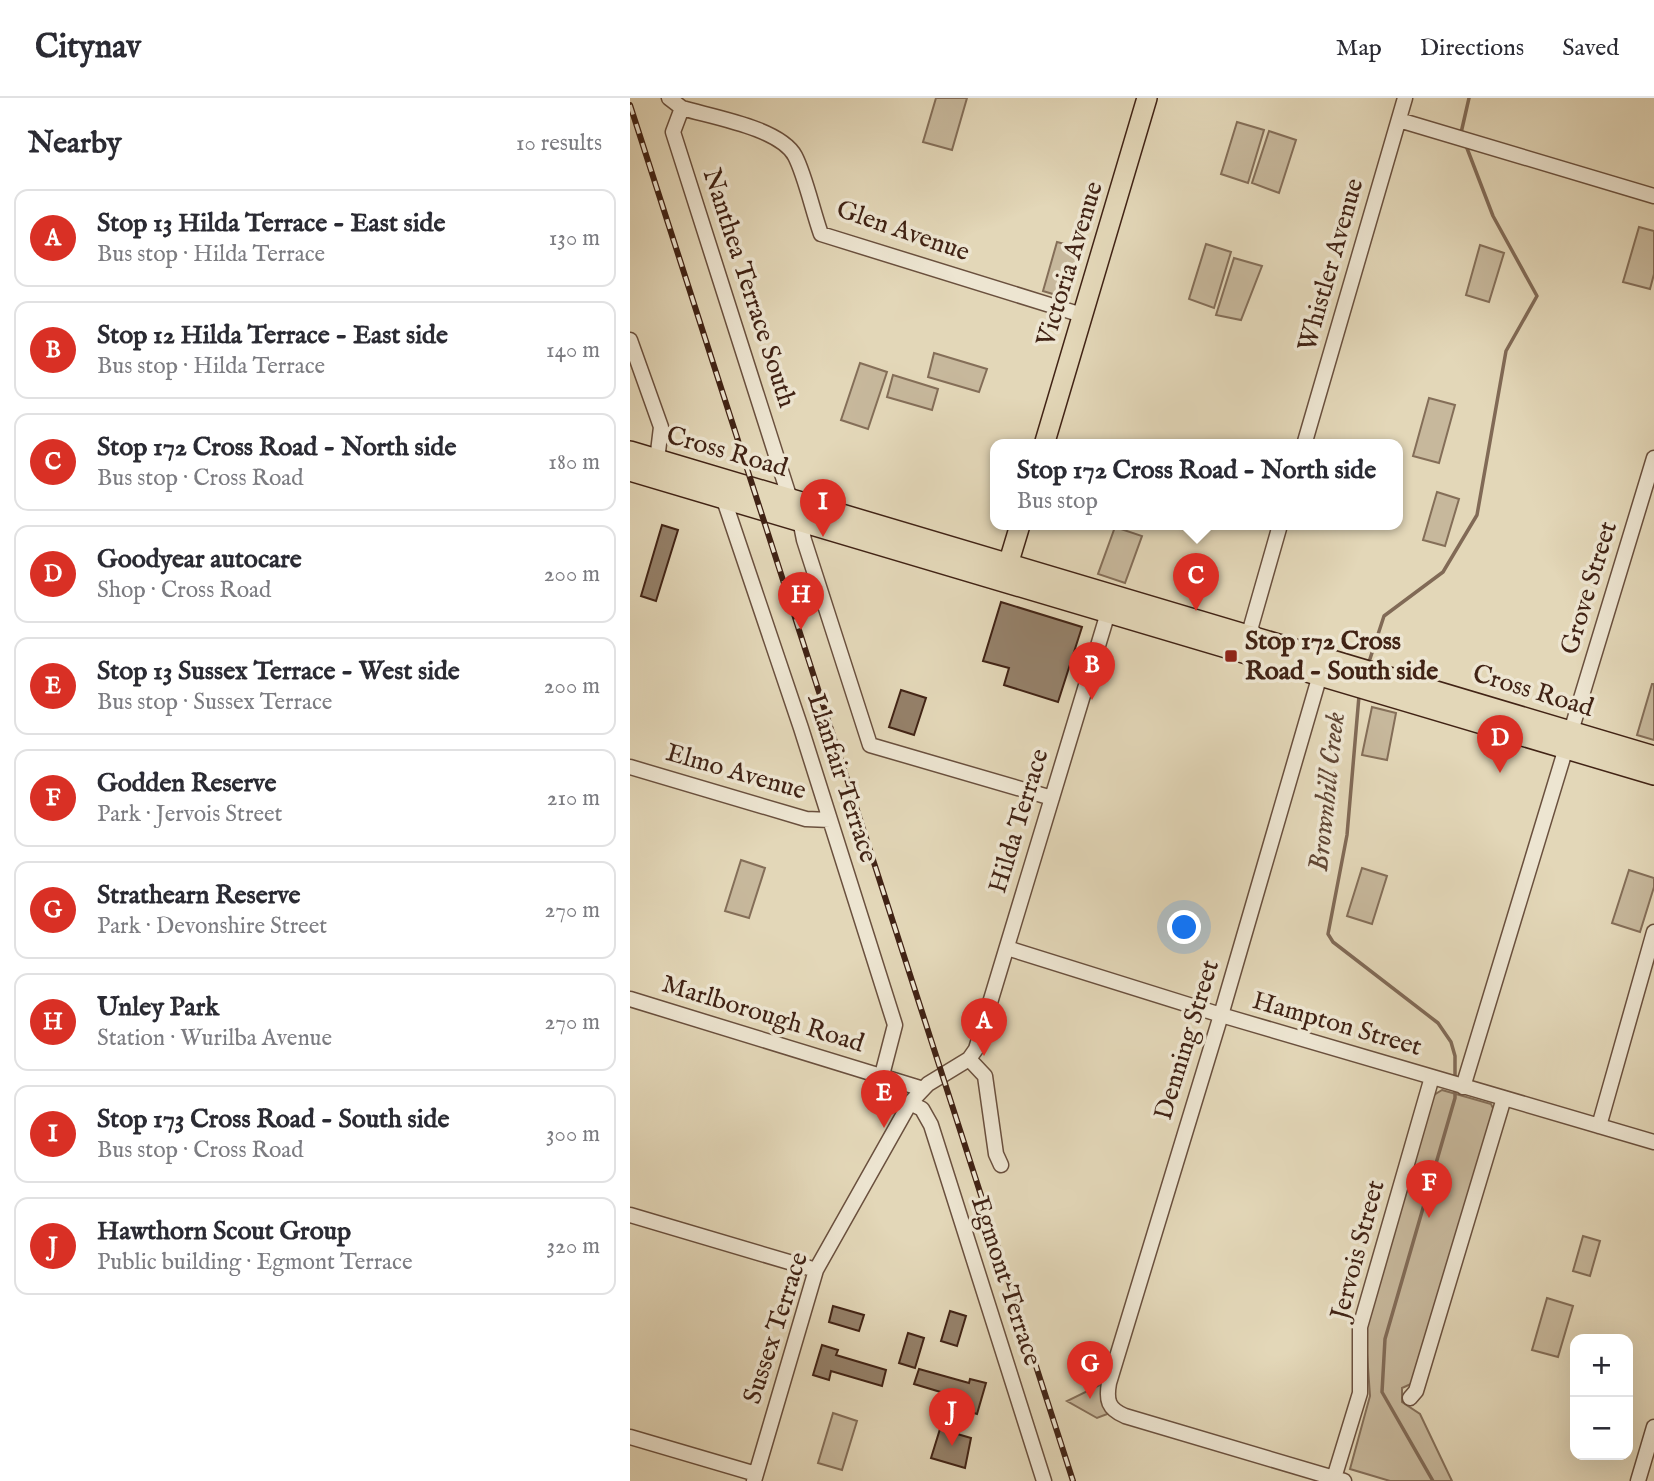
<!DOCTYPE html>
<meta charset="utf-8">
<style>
:root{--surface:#fff;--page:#f2f2f3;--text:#2b2b33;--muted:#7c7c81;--line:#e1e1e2;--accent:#d93025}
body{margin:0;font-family:"IM FELL English",serif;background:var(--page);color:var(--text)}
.controls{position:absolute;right:21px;bottom:21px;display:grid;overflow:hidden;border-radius:14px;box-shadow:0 7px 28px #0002}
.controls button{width:63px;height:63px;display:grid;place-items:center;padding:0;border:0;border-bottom:2px solid var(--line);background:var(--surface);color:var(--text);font:35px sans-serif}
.you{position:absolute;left:555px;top:830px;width:24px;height:24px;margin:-18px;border:5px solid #fff;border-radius:50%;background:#1a73e8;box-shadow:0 0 0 10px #1a73e833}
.badge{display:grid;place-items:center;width:46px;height:46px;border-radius:50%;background:var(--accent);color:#fff;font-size:23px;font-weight:700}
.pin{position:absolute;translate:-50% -58px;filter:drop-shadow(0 2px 4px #0008)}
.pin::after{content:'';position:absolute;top:37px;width:24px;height:21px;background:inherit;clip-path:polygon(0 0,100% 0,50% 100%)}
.popup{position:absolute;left:360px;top:341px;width:413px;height:91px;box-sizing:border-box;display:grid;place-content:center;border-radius:14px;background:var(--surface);filter:drop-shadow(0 2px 5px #0005);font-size:23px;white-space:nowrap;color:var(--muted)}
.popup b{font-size:26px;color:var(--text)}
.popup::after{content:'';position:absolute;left:50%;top:100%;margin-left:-14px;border:14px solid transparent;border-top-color:var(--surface)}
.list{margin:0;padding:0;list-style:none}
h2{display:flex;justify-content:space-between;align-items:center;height:91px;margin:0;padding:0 28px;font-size:30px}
h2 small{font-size:23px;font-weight:400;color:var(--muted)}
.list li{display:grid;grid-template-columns:46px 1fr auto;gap:21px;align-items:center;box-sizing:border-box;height:98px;margin:0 14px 14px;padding:0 14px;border:2px solid var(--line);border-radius:14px}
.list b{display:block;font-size:26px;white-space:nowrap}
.list p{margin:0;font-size:23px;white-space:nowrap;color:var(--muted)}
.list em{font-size:23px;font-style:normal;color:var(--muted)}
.map{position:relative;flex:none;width:1024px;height:1383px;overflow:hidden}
header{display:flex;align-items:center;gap:42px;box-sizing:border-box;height:98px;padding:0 35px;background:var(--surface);border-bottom:2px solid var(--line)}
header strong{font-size:33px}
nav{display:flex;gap:38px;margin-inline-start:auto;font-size:24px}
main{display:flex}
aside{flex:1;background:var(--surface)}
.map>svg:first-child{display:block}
.green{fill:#c7b89c;stroke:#846e58;stroke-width:2}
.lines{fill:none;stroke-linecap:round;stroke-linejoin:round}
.stream{stroke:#816a56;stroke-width:3.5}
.building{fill:#95816a;stroke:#412315;stroke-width:2}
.minor-casing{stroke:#6a503e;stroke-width:17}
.major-casing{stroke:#412315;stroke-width:22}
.highway-casing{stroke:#412315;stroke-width:24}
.minor{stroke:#ede5d1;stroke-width:14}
.major{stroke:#e3d7b8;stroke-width:19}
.highway{stroke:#e3d7b8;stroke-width:21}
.rail-casing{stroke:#412315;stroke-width:6}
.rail{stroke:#ede5d1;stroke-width:3.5;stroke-dasharray:10;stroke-linecap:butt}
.poi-dot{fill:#8f2418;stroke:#ede5d1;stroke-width:2.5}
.labels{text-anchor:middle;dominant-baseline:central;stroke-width:7;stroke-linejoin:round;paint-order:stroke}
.street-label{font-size:26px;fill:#412315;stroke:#ede5d1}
.poi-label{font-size:26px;font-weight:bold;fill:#412315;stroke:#ede5d1;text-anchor:start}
.water-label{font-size:28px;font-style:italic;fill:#614735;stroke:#ede5d1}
</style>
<header>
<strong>Citynav</strong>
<nav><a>Map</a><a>Directions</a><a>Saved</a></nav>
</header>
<main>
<aside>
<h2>Nearby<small>10 results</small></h2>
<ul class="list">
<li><span class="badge">A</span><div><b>Stop 13 Hilda Terrace - East side</b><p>Bus stop · Hilda Terrace</p></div><em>130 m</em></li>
<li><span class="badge">B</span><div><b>Stop 12 Hilda Terrace - East side</b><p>Bus stop · Hilda Terrace</p></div><em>140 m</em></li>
<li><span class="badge">C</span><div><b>Stop 172 Cross Road - North side</b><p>Bus stop · Cross Road</p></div><em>180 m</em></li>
<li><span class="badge">D</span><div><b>Goodyear autocare</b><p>Shop · Cross Road</p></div><em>200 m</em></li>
<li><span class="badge">E</span><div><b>Stop 13 Sussex Terrace - West side</b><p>Bus stop · Sussex Terrace</p></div><em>200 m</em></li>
<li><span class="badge">F</span><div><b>Godden Reserve</b><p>Park · Jervois Street</p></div><em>210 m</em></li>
<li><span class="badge">G</span><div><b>Strathearn Reserve</b><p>Park · Devonshire Street</p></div><em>270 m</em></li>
<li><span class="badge">H</span><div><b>Unley Park</b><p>Station · Wurilba Avenue</p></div><em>270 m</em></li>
<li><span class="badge">I</span><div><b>Stop 173 Cross Road - South side</b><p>Bus stop · Cross Road</p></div><em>300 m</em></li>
<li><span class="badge">J</span><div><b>Hawthorn Scout Group</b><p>Public building · Egmont Terrace</p></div><em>320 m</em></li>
</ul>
</aside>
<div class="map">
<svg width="1024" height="1383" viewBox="0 0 1024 1383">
<rect width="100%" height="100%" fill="#e3d7b8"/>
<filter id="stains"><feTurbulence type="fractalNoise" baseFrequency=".00286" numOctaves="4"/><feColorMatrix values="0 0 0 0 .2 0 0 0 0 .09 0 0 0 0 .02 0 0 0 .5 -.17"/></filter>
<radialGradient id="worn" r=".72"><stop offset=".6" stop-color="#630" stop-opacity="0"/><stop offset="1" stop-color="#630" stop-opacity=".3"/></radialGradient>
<path class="green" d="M306,0H337L322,52L293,44Z
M607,24L634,32L618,85L591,76Z
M639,33L666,42L649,95L622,85Z
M1009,129L1024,133V176L1020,191L993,184Z
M427,144L450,150L436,200L413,193Z
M576,146L601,154L584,210L559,201Z
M850,147L874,155L859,204L836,197Z
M604,160L632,168L611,222L586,217Z
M304,255L357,271L349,294L298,279Z
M230,265L257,274L238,331L211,322Z
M263,277L308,291L302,312L257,299Z
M799,300L825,307L809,365L783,358Z
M807,394L829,401L815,448L793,442Z
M485,429L512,438L495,485L468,476Z
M1022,586H1024V642L1007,637Z
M742,609L766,615L757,662L732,657Z
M111,762L135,770L119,820L95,813Z
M732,770L757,778L742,826L717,818Z
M999,772L1024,780V789L1010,834L982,825Z
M812,992L861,1006L864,1012L781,1286L772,1290V1304L790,1316L822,1383H760L720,1371L740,1298L735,1227L804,997Z
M953,1138L970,1143L960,1178L943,1173Z
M917,1200L943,1208L928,1259L902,1252Z
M480,1282L485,1313L467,1320L437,1303Z
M203,1315L227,1323L212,1372L188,1365Z"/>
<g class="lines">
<path class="stream" d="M831,35L839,0
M738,567L754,518L813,474L847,417L876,253L907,198L863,118L835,45
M729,598L717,737L698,836L703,844L808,925L821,944L825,958V981
M803,1383L752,1294L755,1241L825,1000V988"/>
</g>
<path class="building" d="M32,427L48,432L26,503L11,498Z
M371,504L452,529L428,604L374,587L379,570L353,563Z
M271,592L296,600L284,637L259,629Z
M203,1208L234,1217L229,1233L199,1224Z
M320,1213L336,1218L327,1248L311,1243Z
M278,1235L294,1240L285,1270L269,1265Z
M192,1247L208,1252L206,1257L256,1272L252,1288L201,1273L199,1282L183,1277Z
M289,1271L339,1285L340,1281L356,1285L347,1316L331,1311L334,1301L284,1286Z
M310,1331L341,1340L335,1370L301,1360Z"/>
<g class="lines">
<defs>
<path id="minor" d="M39,0L52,10L43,34L160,401
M52,10C82,19 150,30 165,58C175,77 183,114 191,136L452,217
M769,22L1024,98
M0,242L31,329L27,362
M674,347L775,0
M93,399L171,630L265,927L252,977
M175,423L172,432L174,442L240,647L422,700
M616,546L650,427
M692,570L591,917L479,1285C476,1302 478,1311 495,1318L714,1383
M0,669L176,721L200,722
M377,850L591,917L1024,1044
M0,901L293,991
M339,961L355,978L366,1056L371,1067
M833,989L1024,360
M280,1005L292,1011L301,1027L414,1383
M969,1028L1024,834
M0,1117L186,1172
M780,1300L786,1293L874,1000
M0,1339L126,1376
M704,1380L730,1295V1229L802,979
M124,1383L186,1172L280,1005L298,986L339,961L346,951L480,508
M1008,1383L1024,1329"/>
<path id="major" d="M414,347L517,0
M374,480L390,427"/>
<path id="highway" d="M0,354L1024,659
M0,372L1024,676"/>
</defs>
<use href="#minor" class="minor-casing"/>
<use href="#major" class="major-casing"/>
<use href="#highway" class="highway-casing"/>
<use href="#minor" class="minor"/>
<use href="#major" class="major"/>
<use href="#highway" class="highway"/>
<defs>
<path id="rail" d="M0,7L443,1383"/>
</defs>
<use href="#rail" class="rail-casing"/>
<use href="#rail" class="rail"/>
</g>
<rect class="poi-dot" x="594" y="551" width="14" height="14" rx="3.5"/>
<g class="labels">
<g class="street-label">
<text transform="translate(273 133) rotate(19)">Glen Avenue</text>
<text transform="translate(440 166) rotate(-73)">Victoria Avenue</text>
<text transform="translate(701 167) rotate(-74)">Whistler Avenue</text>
<text transform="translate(119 190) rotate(72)">Nanthea Terrace South</text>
<text transform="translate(97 354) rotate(16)">Cross Road</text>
<text transform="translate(959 490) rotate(-73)">Grove Street</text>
<text transform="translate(903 593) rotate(17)">Cross Road</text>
<text transform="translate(106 674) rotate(16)">Elmo Avenue</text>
<text transform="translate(212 680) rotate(72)">Llanfair Terrace</text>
<text transform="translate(389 723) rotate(-73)">Hilda Terrace</text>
<text transform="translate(133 916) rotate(17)">Marlborough Road</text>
<text transform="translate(707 926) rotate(16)">Hampton Street</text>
<text transform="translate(557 942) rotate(-73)">Denning Street</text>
<text transform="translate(728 1152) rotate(-75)">Jervois Street</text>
<text transform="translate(376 1183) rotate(72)">Egmont Terrace</text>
<text transform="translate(146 1230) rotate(-72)">Sussex Terrace</text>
</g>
<g class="poi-label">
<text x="615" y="543">Stop 172 Cross<tspan x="615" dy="30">Road - South side</tspan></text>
</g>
<g class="water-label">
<text transform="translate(698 694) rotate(-84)">Brownhill Creek</text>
</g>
</g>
<rect width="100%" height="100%" filter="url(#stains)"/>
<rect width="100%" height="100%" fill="url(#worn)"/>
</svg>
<div class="controls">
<button>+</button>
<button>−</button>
</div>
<div class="you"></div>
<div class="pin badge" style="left:354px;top:958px">A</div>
<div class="pin badge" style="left:462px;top:602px">B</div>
<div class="pin badge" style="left:566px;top:513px">C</div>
<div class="popup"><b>Stop 172 Cross Road - North side</b>Bus stop</div>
<div class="pin badge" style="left:870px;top:675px">D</div>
<div class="pin badge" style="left:254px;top:1030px">E</div>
<div class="pin badge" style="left:799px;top:1120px">F</div>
<div class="pin badge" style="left:460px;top:1301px">G</div>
<div class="pin badge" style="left:171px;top:532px">H</div>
<div class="pin badge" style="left:193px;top:439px">I</div>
<div class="pin badge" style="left:322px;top:1348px">J</div>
</div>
</main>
